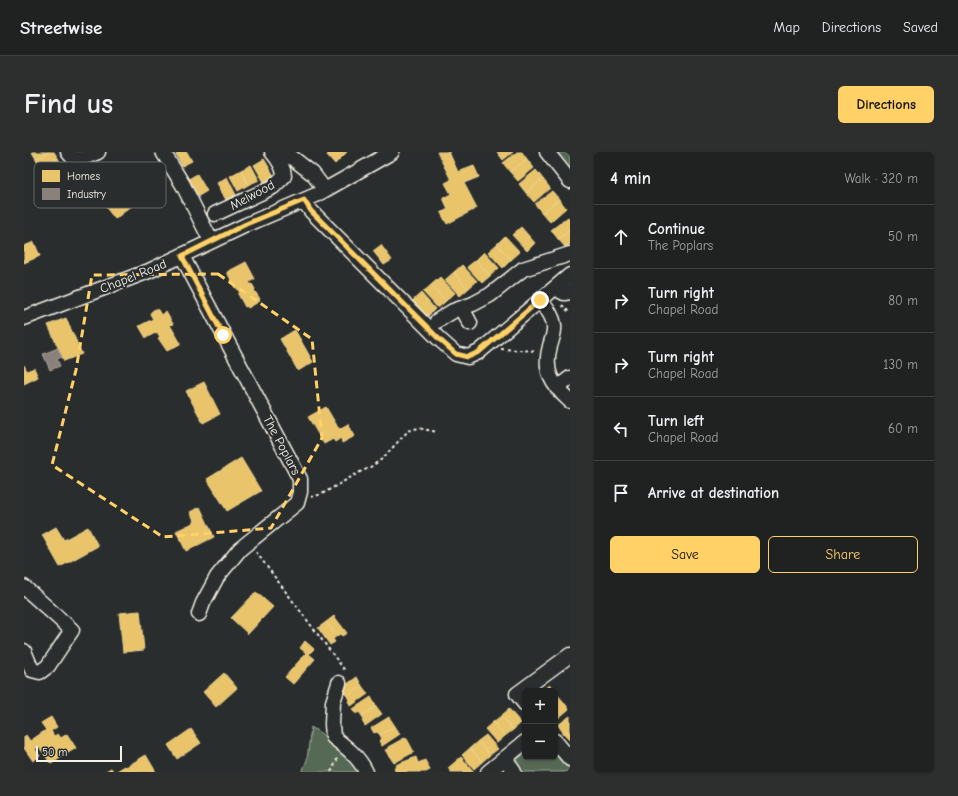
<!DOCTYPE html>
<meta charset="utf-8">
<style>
:root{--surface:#202222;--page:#2d2f2f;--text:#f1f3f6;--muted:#a2a4a5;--line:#3d3f40;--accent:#ffd166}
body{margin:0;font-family:"Comic Neue",sans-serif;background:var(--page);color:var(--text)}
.controls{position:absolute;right:12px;bottom:12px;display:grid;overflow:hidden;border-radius:6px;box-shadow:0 1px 3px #0004}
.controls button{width:36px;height:36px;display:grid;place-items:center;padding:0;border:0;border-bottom:1px solid var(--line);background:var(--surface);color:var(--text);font:20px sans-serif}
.scale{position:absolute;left:12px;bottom:10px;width:86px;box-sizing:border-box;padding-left:4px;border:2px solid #f4f1e8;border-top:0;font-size:11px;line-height:14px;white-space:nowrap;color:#f4f1e8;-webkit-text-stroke:3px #2a2d2e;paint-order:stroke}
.stop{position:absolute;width:12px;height:12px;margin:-9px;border:3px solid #ffd166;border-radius:50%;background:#fff}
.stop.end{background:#ffd166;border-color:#fff;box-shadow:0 1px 4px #0008}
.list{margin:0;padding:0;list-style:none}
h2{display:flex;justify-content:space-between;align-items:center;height:52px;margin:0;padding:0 16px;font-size:17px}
h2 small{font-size:13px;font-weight:400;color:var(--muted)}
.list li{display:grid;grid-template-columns:26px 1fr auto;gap:12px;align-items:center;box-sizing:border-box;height:64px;padding:0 16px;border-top:1px solid var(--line)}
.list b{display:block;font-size:15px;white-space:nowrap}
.list p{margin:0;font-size:13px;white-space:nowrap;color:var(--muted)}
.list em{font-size:13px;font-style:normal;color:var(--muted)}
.actions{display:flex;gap:8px;padding:12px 16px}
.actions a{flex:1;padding:9px 0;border:1px solid var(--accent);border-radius:6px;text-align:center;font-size:14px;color:var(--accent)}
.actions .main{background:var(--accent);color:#111}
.icon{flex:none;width:22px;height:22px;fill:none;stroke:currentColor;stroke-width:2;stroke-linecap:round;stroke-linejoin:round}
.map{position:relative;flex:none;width:546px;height:620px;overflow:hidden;border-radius:6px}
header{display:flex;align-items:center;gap:24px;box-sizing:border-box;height:56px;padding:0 20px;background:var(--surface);border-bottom:1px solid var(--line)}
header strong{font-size:19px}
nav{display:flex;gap:22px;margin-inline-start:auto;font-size:14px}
.intro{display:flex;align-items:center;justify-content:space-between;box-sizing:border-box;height:96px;padding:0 24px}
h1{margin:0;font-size:28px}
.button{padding:10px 18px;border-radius:6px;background:var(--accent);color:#111;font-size:14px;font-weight:700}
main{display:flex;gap:24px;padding:0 24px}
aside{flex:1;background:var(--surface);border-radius:6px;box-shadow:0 1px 3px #0004}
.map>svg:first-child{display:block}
.green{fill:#566954;stroke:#a5ad9e}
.homes{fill:#e9c46a;stroke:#ecd290}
.industry{fill:#8a817c;stroke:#aaa39c}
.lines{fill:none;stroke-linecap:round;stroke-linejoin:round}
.minor-casing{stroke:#f4f1e8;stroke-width:17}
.path{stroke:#f4f1e8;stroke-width:2;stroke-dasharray:3 3;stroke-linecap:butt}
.minor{stroke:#2a2d2e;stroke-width:14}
.route{stroke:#ffd166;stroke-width:5}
.marked{fill:none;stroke:#ffd166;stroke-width:3;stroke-dasharray:8 5;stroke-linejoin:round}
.labels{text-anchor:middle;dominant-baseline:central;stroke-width:4;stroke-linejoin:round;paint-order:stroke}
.street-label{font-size:13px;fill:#f4f1e8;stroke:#2a2d2e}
.key{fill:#2a2d2e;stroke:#676866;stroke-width:1}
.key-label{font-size:11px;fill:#f4f1e8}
</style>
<header>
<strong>Streetwise</strong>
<nav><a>Map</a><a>Directions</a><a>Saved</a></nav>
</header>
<div class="intro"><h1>Find us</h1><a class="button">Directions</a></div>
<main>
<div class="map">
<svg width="546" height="620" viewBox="0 0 546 620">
<rect width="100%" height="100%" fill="#2a2d2e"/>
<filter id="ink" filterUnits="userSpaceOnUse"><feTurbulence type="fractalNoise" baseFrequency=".025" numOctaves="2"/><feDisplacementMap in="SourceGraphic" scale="8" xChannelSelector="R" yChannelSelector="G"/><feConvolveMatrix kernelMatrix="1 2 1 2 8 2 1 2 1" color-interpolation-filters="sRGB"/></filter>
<g filter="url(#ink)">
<path class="green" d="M527,0H546V24Z
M287,575L313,592L339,620H278L283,608Z
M531,595L546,614V620H496L491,609L501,601V605H531Z"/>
<path class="homes" d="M8,0H25L12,7Z
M25,0H30L34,6L17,15L12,7Z
M155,0H163L168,9L158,14L152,2Z
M306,0H323L311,12L303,3Z
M413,0H425L434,20L450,14L455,25L440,31L453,56L423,72L417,61L424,57L419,46L427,42L421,31L427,28Z
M473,0H489L479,8Z
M493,0H498L503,7L486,20L479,11Z
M34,6L38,14L22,23L17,15Z
M240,7L250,24L240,30L230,13Z
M503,7L510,16L494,29L486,20Z
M227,13L235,28L224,33L217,18Z
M217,18L224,33L214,39L206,24Z
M512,18L519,27L502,41L495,32Z
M173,22L183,39L173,45L163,28Z
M203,25L212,43L202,48L193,31Z
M519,27L526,36L510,50L502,41Z
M102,37L113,50L91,67L80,53Z
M528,39L535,47L518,61L511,52Z
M535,47L542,56L526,70L518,61Z
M544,65L546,67V78L534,87L527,78Z
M497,75L511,91L503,99L488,83Z
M546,78V92L542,96L534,87Z
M481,84L496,100L487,108L473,92Z
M10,90L16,104L0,111V94Z
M473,92L487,108L479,116L464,100Z
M357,93L368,108L360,113L349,99Z
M460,100L475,116L466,124L452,108Z
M452,108L466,124L458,131L443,115Z
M222,110L231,127L225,130L227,133L228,132L231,137L230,138L236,147L235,148L236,149L224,156L223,154L221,155L214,142L216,141L212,135L211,136L203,120Z
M438,113L453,129L444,137L430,120Z
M430,120L444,137L436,144L421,128Z
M416,125L431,141L422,149L407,133Z
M407,133L422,149L414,156L399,140Z
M397,141L411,157L403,165L388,149Z
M131,157L134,158L137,163L142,160L149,172L146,173L156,190V192L143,199L134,186L136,185L133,180L122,186L115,174L129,167L126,162L127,160Z
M42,166L58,202L40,209L24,173Z
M271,178L289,210L274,219L256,187Z
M0,213L3,219L10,216L14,225L0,232Z
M180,230L196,262L179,271L162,239Z
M302,255L315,277L324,272L331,284L318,291L317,286L311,290L309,287L300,292L284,265Z
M217,306L237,339L203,359L183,327Z
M176,355L190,385L162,399L152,379L171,370L166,360Z
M32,375L40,388L64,375L74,394L36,415L18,383Z
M232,440L249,455L224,482L207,466Z
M116,459L120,498L99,500L95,461Z
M310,464L323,481L318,484L316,482L313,484L302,470Z
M302,470L313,484L309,487L311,490L306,493L294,476Z
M281,489L290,497L285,502L291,507L269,532L261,525L282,501L276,496Z
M200,521L213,536L192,555L179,540Z
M333,525L338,534L324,544L321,541L319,543L315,538Z
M526,533L531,539H518Z
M338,534L344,542L327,554L324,549L326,548L324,544Z
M532,541L539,549L531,555V542Z
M347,545L352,554L338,564L335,560L332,562L329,557Z
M539,549L545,557L531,569V555Z
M352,554L358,562L341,574L338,569L340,568L338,564Z
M485,557L497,571L489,578L477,564Z
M477,564L489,578L481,584L469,570Z
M546,564V577L540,582L534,573Z
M27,565L33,575L27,579L30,584L34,582L37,586L43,582L52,596L27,612L15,595L11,597L16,604L9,609L0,596V585L2,583L6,589L22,578L17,571Z
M365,565L371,574L356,583L353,580L350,581L347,576Z
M469,570L481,584L473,591L461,577Z
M371,574L376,582L358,594L355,589L358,587L356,583Z
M167,577L177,591L153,607L144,593Z
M546,577V588L540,582Z
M462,583L474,597L466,603L454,589Z
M382,585L390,600L370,611L361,598L364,597V595Z
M454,589L466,603L458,610L446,596Z
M446,596L458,610L450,617L438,603Z
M122,603L132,620H91L101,614L102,615Z
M392,605L394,611L401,608L406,618L402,620H372L370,617L373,615L372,613Z
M437,605L450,620H427L424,616Z
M87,616L90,620H80Z"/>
<path class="industry" d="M34,196L38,205L33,207L36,214L26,218L19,202Z"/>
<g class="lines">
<defs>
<path id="minor" d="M44,0L50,7L59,6L74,0
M139,0L159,33L187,89
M261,0L289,22L301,38
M523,0L546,29
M280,49L287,59L415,187L432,202L444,205L455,200L546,123
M191,62L249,35L260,24C260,15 254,7 248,0
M158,104L276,327V340L273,351L216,397L193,425L179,451L175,462
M531,136L540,141L546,140
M516,148C522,156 529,163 530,173C531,180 528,187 526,194C519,219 528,233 546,249
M438,156L446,171
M0,166L125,119L222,73L292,43L368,0
M413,169L429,159L449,152L466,143L499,117L546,102
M533,236L546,226
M0,435L48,478L24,514L16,520L8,518L0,499
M315,531L309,550L308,572L309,585C322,595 335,605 342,620
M501,552L493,542L546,503
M531,589L546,607
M481,606L490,620
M464,620L501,590"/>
</defs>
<use href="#minor" class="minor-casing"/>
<path class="path" d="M538,153L546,161
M477,197L513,199
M287,345L298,342L336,320L345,316L358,307L384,279L394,276L413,280
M232,400L322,520
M307,620L313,608L312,605"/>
<use href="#minor" class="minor"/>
</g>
</g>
<g class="lines" filter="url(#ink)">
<path class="route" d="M199,183L158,104L222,72L280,48L287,59L415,187L432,202L444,205L455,200L516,148"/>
</g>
<path class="marked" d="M194,122L288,187L298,286L247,376L139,385L28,313L52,218L68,123Z"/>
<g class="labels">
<g class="street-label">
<text transform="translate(228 43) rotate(-28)">Melwood</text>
<text transform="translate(109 124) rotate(-22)">Chapel Road</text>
<text transform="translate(258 293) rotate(62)">The Poplars</text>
</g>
</g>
<rect x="10" y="10" width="132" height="46" rx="6" class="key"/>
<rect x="18" y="18" width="18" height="12" fill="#e9c46a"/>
<rect x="18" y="36" width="18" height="12" fill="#8a817c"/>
<g class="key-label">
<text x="43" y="28">Homes</text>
<text x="43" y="46">Industry</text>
</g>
</svg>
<div class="controls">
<button>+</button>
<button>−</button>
</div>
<div class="scale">50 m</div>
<div class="stop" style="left:199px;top:183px"></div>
<div class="stop end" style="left:516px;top:148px"></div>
</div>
<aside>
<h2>4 min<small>Walk · 320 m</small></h2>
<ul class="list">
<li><svg class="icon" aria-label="ahead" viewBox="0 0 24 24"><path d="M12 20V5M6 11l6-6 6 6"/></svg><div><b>Continue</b><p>The Poplars</p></div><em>50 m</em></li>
<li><svg class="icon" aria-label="right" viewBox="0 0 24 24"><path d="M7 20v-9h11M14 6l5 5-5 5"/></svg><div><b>Turn right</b><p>Chapel Road</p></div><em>80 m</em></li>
<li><svg class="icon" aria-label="right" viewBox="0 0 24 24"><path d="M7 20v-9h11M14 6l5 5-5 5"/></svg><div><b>Turn right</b><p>Chapel Road</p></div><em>130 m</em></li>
<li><svg class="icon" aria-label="left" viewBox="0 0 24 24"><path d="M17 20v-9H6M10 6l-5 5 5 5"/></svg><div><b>Turn left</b><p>Chapel Road</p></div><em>60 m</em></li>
<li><svg class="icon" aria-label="arrive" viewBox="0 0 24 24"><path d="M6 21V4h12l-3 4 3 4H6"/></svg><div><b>Arrive at destination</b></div></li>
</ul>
<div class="actions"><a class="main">Save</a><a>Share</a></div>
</aside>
</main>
